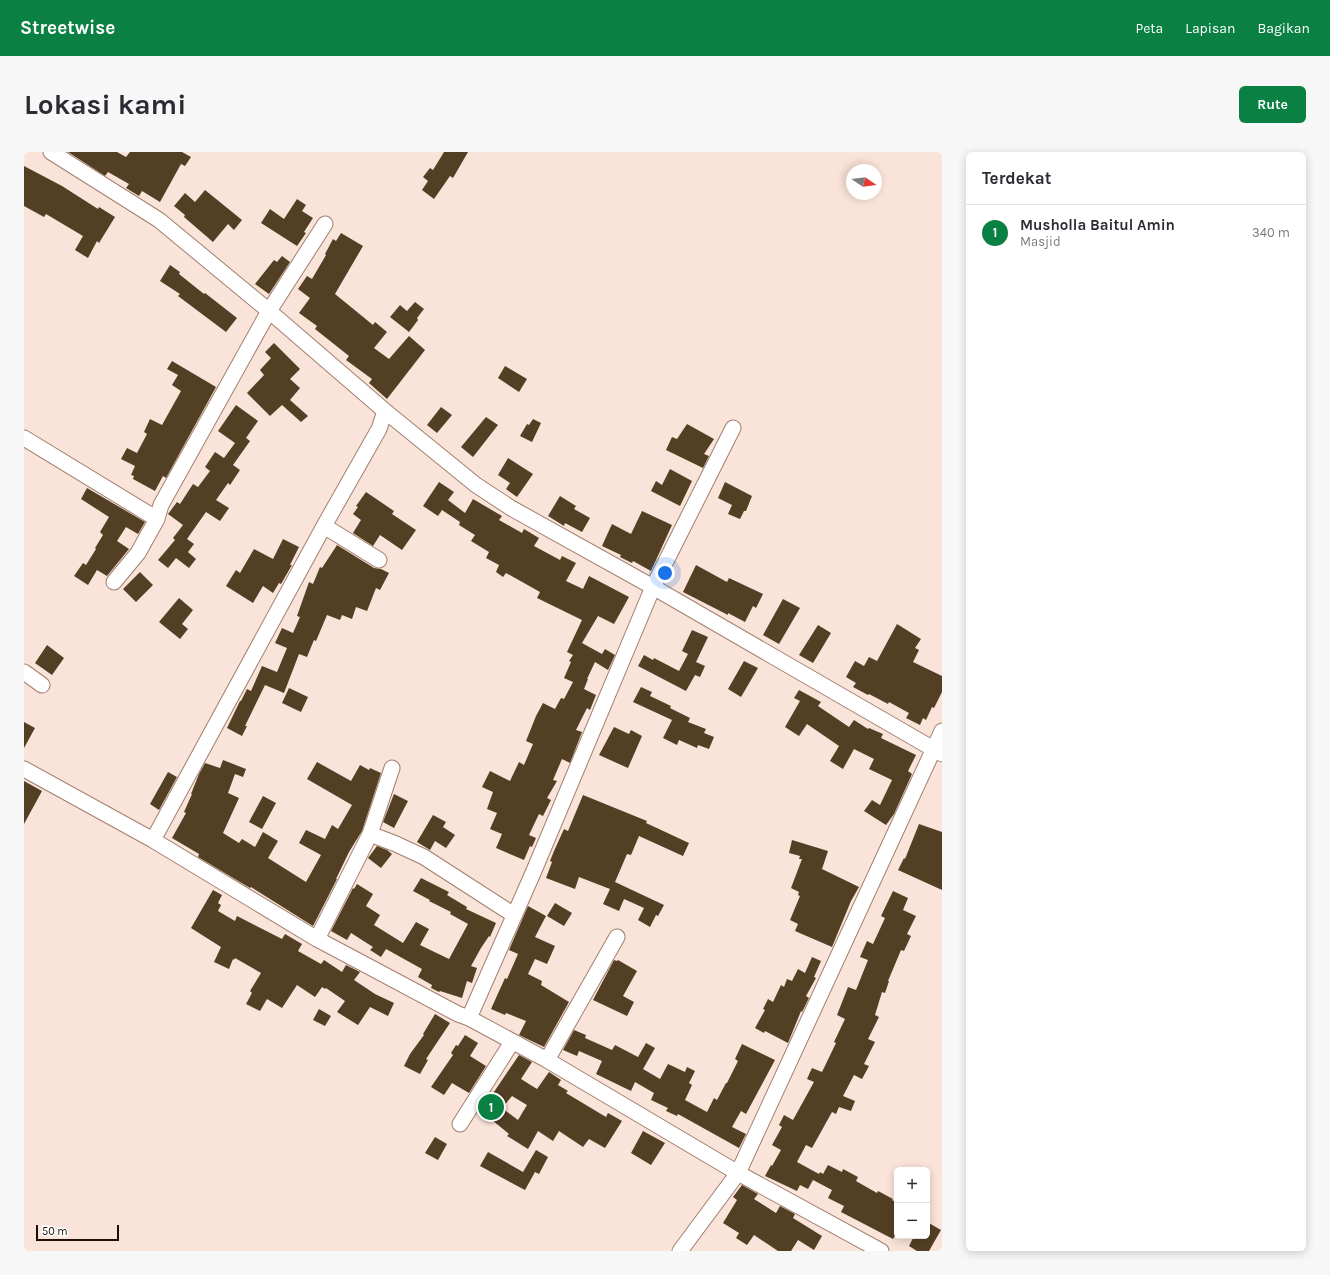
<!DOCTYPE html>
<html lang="id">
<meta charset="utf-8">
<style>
:root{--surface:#fff;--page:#f7f7f7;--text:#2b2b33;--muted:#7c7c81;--line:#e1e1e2;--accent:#0b8043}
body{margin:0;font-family:Karla,sans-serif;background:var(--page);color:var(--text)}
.controls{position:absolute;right:12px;bottom:12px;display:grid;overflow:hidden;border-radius:6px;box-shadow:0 2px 10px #0003}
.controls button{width:36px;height:36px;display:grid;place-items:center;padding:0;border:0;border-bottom:1px solid var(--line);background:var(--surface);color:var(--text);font:20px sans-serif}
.compass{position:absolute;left:822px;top:12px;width:36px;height:36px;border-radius:50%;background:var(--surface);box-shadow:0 2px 10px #0003;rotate:103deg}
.scale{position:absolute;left:12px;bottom:10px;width:83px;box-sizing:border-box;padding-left:4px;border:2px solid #1b0f08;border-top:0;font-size:11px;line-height:14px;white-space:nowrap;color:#1b0f08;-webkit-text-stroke:3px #fff;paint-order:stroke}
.you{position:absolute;left:641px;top:421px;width:14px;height:14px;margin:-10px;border:3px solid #fff;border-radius:50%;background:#1a73e8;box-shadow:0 0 0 6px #1a73e833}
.badge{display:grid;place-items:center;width:26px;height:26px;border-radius:50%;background:var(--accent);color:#fff;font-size:13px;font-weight:700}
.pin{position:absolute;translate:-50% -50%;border:2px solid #fff;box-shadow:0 1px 4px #0006}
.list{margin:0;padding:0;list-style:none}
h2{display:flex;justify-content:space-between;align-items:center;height:52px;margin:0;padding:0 16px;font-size:17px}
h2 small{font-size:13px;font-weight:400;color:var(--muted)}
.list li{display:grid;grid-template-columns:26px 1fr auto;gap:12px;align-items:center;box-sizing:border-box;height:56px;padding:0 16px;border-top:1px solid var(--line)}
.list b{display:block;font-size:15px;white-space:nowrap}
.list p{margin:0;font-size:13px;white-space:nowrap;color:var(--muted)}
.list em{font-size:13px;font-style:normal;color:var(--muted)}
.map{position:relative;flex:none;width:918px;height:1099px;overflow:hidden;border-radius:6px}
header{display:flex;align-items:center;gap:24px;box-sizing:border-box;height:56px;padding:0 20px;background:var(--accent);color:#fff}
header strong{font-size:19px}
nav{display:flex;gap:22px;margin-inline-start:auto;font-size:14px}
.intro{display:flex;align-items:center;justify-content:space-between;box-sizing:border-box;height:96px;padding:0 24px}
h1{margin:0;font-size:28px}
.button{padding:10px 18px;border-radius:6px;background:var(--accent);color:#fff;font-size:14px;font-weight:700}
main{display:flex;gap:24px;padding:0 24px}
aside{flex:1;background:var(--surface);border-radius:6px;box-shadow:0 2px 10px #0003}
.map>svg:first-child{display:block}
.building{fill:#533f23;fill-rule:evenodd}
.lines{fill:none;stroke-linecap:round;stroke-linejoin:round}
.minor-casing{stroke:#a17f6e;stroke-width:17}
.minor{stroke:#fff;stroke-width:15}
</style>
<header>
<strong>Streetwise</strong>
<nav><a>Peta</a><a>Lapisan</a><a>Bagikan</a></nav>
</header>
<div class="intro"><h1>Lokasi kami</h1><a class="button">Rute</a></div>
<main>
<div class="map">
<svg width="918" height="1099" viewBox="0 0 918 1099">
<rect width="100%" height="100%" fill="#fae3d8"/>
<path class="building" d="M44,0H93L102,5L106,0H158L167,5L161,14L157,12L136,50L118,39L115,44L102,36L105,32L84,20L81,24Z
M420,0H444L429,26L426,24L410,47L398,38L404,29L399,25L406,16L409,18Z
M0,14L38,34L74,57L75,55L91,65L75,91L73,89L64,106L51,98L59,84L22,62L20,65L0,54Z
M181,38L218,68L210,78L204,72L189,90L160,65L161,63L150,54L161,41L171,50Z
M273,47L282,53L278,59L289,66L280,80L282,81L273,94L237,71L246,57L260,67Z
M317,81L339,94L311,142L349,173L351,170L363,180L350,196L365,207L385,184L401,198L363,247L345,231L348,227L322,208L325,204L291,177L293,174L275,161L286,146L274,137L283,124L288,127L302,103L301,102L309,87L312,89Z
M258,104L266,110L245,142L231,132L250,108L253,110Z
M146,113L156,120L155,122L180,142L181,141L213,166L202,180L154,144L156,142L136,129Z
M391,150L400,157L393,166L394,168L385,180L366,165L376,153L383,159Z
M250,191L276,217L266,227L276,236L266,248L284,264L277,270L258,253L246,264L223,241L240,223L236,218L247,206L241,200Z
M148,209L192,235L142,326L139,324L131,339L109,327L110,324L107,323L111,314L97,307L103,296L113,301L123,282L120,280L126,267L138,273L157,239L148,233L154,223L143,217Z
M481,214L503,227L495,240L474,226Z
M212,253L234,269L222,286L226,289L209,313L216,318L206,333L204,331L192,348L205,356L196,369L182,360L163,387L170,392L164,400L172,407L165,416L152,406L144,416L134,408L151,388L149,386L159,373L144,362L153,350L156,352L169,332L174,335L186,319L181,315L191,300L200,306L211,291L194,279Z
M417,255L428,263L413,281L403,273Z
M462,265L474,273L449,305L437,295Z
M509,267L517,271L508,290L496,284L503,272L505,273Z
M663,272L690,287L680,302L685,304L679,316L642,298L648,285L653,287Z
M484,306L509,322L493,345L482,337L486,331L474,323Z
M646,317L668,329L656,354L627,339L632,329L638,333Z
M415,330L430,340L424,348L441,361L449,347L478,364L475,368L498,381L500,377L515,386L510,394L536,408L538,404L552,411L542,429L559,437L565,424L605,445L590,472L574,464L558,491L578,502L581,497L591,503L584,518L571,510L563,527H564L560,537L572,543L566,558L563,556L552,578L558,580L546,611L538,607L529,628L533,629L523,646L527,648L519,664L515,662L505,683L512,686L508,695L506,694L500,708L472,696L478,682L466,677L473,661L463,657L469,640L458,635L466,619L486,629L495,610L500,613L509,592L502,589L512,564L519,551L531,557L537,546L540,547L549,530L540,526L547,510L545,509L549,503L543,500L558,468L513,446L516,440L482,421L479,425L472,420L475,413L462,406L465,400L447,389L451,383L435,373L436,370L418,358L414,364L399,354Z
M701,330L728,344L722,359H720L716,367L704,362L708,353L694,346Z
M63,336L121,370L114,382L102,375L93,389L105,397L83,424L73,418L64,433L50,424L59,411L62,413L72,397L71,396L79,383L76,380L85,365L57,347Z
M342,340L370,359L368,362L392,378L378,398L356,383L349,394L329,381L337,368L329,362L334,355L332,354Z
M536,344L552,354L550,357L566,366L558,380L541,371L540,374L524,364Z
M618,359L648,373L627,419L609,409L608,411L596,405L597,403L578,394L588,372L607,382Z
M259,387L275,395L266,413H268L257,432L255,431L249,441L239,434L229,451L202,434L212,418L216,421L230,397L249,407Z
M313,393L350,416L357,417L365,421L356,438L352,436L343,459L332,455L328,467L318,463L316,468L303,463L292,489L290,488L283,505L275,502L260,541L241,533L221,574H223L218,584L203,576L216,549H217L223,537L227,539L238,514L253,520L263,496L251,491L258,476L269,481L276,465L273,464L285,430L289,432L296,415L298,416Z
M672,413L703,430L705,426L739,442L732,456L729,454L721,470L704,461V463L659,440Z
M116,420L129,433L112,450L99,437Z
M155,446L169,458L158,472L164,477L156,487L135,470Z
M759,447L776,456L755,492L739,483Z
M873,472L897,487L891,496L895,498L889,510L918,524V540L910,556L908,555L902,568L899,566L896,573L882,566L885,561L865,550L864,552L845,542L844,543L829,535L832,531L822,525L831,509L840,514L845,505L853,509Z
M794,473L807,481L789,511L775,503Z
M668,478L684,485L672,510L681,514L676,525L671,523L662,539L614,514L620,503L629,508L630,506L655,519L664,502L658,499Z
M23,493L40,506L28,523L11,511Z
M720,509L734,516L717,545L704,537Z
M617,535L628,540L626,544L647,554L646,556L666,566L664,570L682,577L680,581L690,585L685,597L674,593L673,596L655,588L653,593L639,586L648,568L609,550Z
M265,536L284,545L277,560L258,551Z
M775,538L797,550L794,554L825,575L830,568L844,577L845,576L859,582L857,586L892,603L884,619L888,622L870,662L862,673L840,659L848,648L856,653L868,628L845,617L850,607L830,597L819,617L806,609L815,594L783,572L775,584L761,575L776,549L770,546Z
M0,570L11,576L0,596Z
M590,575L605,582L607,578L618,584L604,616L575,603Z
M199,608L222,617L219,625L211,622L204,641L215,646L199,681L215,691L218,687L231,695L239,680L254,689L244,706L282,730L297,703L275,691L282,678L301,687L308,673L314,677L328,653L283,627L293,610L327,629L336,613L345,618L346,616L357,621L338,679L325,700L312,727H313L289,774L227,735L226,736L174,705L175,702L148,686L162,661L160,660L168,642H167L175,622L181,611L196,616Z
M144,620L153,625L135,658L126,652Z
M0,629L18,639L0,672Z
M370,642L384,649L370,676L359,670Z
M559,643L623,669L622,671L665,691L659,704L615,684L607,703L603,702L591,730L640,753L634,764L632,763L626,775L614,768L620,756L600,747L595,759L579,752L586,737L555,725L551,737L522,726L528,710L526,709L530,699L540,677L544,679Z
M239,644L252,651L238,677L225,670Z
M409,663L422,670L419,675L431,683L422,696L411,689L406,698L393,690Z
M895,672L918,680V738L874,718L880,706L881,707Z
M768,688L804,699L798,717L835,735L827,749L808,795L771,779L774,772L766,768L776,744L774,743L775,740L767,736L778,707H775L776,704L765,701Z
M353,694L363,698L368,702L357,716L344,706Z
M397,726L425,740L423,743L443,755L442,757L472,771L466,785L465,784L457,796L447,814L453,816L448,831L443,829L438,846L416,839L415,840L407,836L408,833L394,825L398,817L362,797L357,805L346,798L349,795L327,781L323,788L307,779L329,736L330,737L333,732L349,742L342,754L356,763L350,773L379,791L392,770L405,777L396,793L425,807L444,772L426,762L427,760L405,749L406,748L389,739Z
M189,738L198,743L194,751L197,753L194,759L211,769L213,764L258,787L261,782L278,792L274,799L297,812L300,808L318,820L322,813L336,820L330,828L351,842L370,851L364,864L346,855L334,873L313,860L321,849L302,836L301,837L298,835L291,845L273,833L258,856L243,847L236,859L222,852L228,841L226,839L237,821L211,806L210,808L209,807L205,817L190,810L197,795L167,776Z
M869,739L884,746L879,758L892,764L883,782L887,784L880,799L877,798L864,829H865L861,841L858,840L851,863L855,865L844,887L851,890L840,912L845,914L838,927L830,923L819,944L831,949L827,959L815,955L812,962L808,960L788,996L782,993L773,1010L795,1022L796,1020L799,1022L804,1013L818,1020L819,1017L834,1025L832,1029L853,1041L854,1039L869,1047L868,1048L873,1051V1080L869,1087L817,1060L820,1054L804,1046L808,1038L789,1028L784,1037L776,1033L773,1039L741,1024L747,1013L748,1014L757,998L748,993L758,975L755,973L760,963L769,968L790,930L783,927L788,916L798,920L812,891L810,890L821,867L813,863L824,835L832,838L844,808L836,805L843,789L849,792L861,766L857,764Z
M531,751L548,761L540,774L523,764Z
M504,754L522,764L511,785L531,794L523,812L511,807L504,822L518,829L517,833L545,850L520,895L495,883L502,869L482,861L481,863L467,857L481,826L483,827L494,802L485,798Z
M788,805L797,809L790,825L792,826L782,844L785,846L778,860L777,859L764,891L741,879L740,881L731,876L741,858L739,857L744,847L749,850L757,833L760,835L763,827L768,829L774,817L781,821Z
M590,808L593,809L594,808L613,819L599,844L610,850L603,864L569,848Z
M295,857L307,864L301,874L289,868Z
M411,862L426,871L402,907L404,908L396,922L380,914L386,902L400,883L399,882Z
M550,878L562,883L561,886L588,898L591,893L614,905L622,891L631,896L619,917L636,927L644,912L661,920L663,915L671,919L665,931L668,933L661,948L683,960L690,946L693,948L702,931H703L714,909L711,907L718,892L751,908L722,962L717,959L708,975L722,982L715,996L654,962L653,964L642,959L644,956L627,948L630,941L611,930L607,939L572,922L578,909L555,899L553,904L539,898Z
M441,883L454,891L446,904L462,914L445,941L428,931L420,943L407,935L429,903L427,901L432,893L434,894Z
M495,903L508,910L497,927L513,937L525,920L537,928L534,933L544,939L542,941L582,965L584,961L598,969L581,996L565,987L559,995L535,979L529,989L514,979L504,997L483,984L485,982L457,959ZM488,944L503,953L494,968L478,956Z
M619,979L641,991L627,1013L607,1001Z
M411,985L423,992L414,1008L401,1001Z
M512,998L524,1005L515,1022L511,1020L501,1038L456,1014L464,1000L499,1020Z
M718,1033L734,1042L730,1047L752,1061L756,1054L771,1062L769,1066L798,1084L790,1098L774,1088L767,1099H754L730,1083L723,1093L712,1086L715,1081L699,1071L713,1048L709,1045Z
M903,1070L917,1078L905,1099H893L885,1094L890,1084H903Z"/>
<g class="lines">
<defs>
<path id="minor" d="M27,0L135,68L245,159L361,259L452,333L487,356L629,435L918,602
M0,286L133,367L137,353L245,159L301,72
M300,374L355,408
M90,430L114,401L133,367
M0,520L18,533
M0,617L129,688L293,787L434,862L445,866L523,908L714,1021L857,1099
M346,682L368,616
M129,688L300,374L355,277L361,259
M293,787L346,682L372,692L400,705L490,763
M445,866L509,721L629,435L709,276
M523,908L593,785
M436,972L488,890
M656,1099L714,1021L918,579"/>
</defs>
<use href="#minor" class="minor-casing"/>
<use href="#minor" class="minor"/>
</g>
</svg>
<div class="controls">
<button>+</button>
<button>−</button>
</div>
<svg class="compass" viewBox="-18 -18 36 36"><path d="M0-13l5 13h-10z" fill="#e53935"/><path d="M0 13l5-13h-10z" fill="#7c7c81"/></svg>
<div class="scale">50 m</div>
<div class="you"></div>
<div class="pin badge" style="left:467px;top:955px">1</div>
</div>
<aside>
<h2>Terdekat<small></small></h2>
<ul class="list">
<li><span class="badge">1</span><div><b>Musholla Baitul Amin</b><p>Masjid</p></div><em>340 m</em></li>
</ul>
</aside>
</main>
